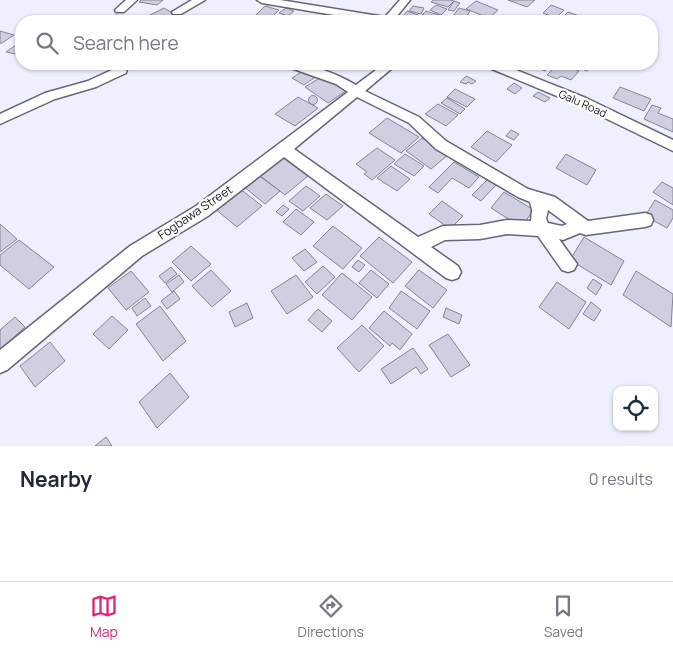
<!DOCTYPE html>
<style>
:root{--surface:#fff;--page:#f2f2f3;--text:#1f2937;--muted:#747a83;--line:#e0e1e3;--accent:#db2777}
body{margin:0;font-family:Manrope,sans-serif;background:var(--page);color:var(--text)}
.controls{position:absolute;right:15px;bottom:15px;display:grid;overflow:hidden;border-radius:10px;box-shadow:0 1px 4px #0004}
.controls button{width:45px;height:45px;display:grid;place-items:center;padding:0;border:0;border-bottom:1px solid var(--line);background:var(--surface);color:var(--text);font:25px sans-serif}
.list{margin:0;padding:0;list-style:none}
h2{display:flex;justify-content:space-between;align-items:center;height:65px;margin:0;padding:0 20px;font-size:21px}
h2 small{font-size:16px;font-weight:400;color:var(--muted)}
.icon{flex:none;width:28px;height:28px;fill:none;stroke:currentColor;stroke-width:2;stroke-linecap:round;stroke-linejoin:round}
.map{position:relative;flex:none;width:673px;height:446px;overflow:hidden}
.search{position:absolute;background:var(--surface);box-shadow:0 1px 4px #0004;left:15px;right:15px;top:15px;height:55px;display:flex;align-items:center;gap:12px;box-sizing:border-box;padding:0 18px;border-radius:20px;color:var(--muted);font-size:19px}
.sheet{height:135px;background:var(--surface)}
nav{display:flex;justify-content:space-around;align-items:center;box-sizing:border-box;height:70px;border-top:1px solid var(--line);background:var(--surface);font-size:14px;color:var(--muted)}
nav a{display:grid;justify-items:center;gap:2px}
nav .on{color:var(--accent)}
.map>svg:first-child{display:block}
.building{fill:#cecfe1;stroke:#838494}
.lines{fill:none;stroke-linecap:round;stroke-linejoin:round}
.street-casing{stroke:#656676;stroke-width:3}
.street{fill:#fff;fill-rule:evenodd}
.labels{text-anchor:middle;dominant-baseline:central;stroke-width:4.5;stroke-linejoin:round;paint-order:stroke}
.far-street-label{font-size:11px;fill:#191920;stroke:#fff}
.street-label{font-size:12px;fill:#191920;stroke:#fff}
</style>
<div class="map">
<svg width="673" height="446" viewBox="0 0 673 446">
<rect width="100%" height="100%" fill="#eff0ff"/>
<path class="building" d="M141,0H163L157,5L139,2Z
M433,0H451L454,1L448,7L431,2Z
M508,0H535L527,7Z
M454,1L460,3L454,11L448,10Z
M476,1L498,10L489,18L466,9Z
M436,5L447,9L441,15L430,10Z
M551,5L564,10L556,18L543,13Z
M265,6L279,10L268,21L252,19Z
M413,6L424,8L421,14L409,11Z
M164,8L174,14L159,21L148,16Z
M286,8L294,11L288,16L279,13Z
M459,8L470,11L465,19L453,16Z
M407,11L418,15L415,20L403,16Z
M426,11L445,17L441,21H428L419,18Z
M568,12L594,21H567L561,19Z
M115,15L130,17L127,21H110Z
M0,31L14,35L2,43H0Z
M16,45L21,46L20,55L6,52Z
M535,64H552L545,71L533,66Z
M558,64H563L579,71L571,80L561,76L557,79L547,75Z
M580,64H593L587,71L577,67Z
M306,69L317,76L304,85L292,78Z
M323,76L346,91L328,103L305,87Z
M466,76L476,81L472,84L468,82L466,84L460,82Z
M514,83L522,88L515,94L507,89Z
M620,87L651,99L644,111L613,98Z
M455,89L475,99L467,107L447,97Z
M538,92L550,98L545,102L533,96Z
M308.5 100a4.5 4.5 0 1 1 9 0a4.5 4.5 0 1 1-9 0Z
M298,97L318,108L295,126L275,114Z
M447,98L465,109L460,114L441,103Z
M438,104L458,115L446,126L425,114Z
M652,105L661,108L658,113L673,119V132L644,119Z
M387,118L419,137L401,153L369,133Z
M511,130L519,134L514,140L506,136Z
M487,131L512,145L496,162L471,147Z
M422,138L448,155L431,169L406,151Z
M377,148L395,160L372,180L364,174L367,172L356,164Z
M405,154L424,166L414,176L394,164Z
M566,154L596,170L587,185L556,168Z
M282,157L308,176L285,195L259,175Z
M454,162L479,177L469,188L452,178L438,193L429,187Z
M391,166L410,179L397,191L377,178Z
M258,175L280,191L265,204L243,186Z
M487,180L496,185L481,201L472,195Z
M662,182L673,188V205L653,192Z
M306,186L320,196L303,211L289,201Z
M239,188L262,206L237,227L214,208Z
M504,192L534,210L521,227L491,208Z
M326,194L343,206L327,220L310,208Z
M655,200L673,210V218L667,228L645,216Z
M442,201L463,216L450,229L429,214Z
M283,205L289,209L282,216L276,212Z
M296,209L314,222L301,235L283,222Z
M0,224L17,239L0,252Z
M333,226L362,248L343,269L313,246Z
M379,237L412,262L393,283L360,256Z
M584,237L624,261L611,285L570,260Z
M19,240L54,267L29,289L0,265V255Z
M191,246L211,264L191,281L172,262Z
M305,249L317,262L304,271L292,258Z
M358,260L365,265L359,272L352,267Z
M323,266L335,277L317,294L305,282Z
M171,267L177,274L165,283L159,276Z
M211,270L231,291L212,307L192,286Z
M371,270L389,284L377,298L359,283Z
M419,270L447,290L433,308L405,286Z
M131,271L149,292L126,310L108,288Z
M636,271L673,294L671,327L623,295Z
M342,273L372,297L352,320L322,295Z
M179,275L184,282L172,292L166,284Z
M296,275L313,297L287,314L271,291Z
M593,279L602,285L596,295L587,288Z
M557,282L586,302L569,329L539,307Z
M174,291L180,299L167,309L161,301Z
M401,291L430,311L417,329L389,308Z
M145,298L151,306L137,316L132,308Z
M591,302L601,310L594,321L583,314Z
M247,303L253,318L235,327L229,312Z
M160,306L186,341L163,361L136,324Z
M446,308L462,315L459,324L443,317Z
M318,309L332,321L322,332L308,320Z
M384,311L412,334L400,350L392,343L390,346L369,328Z
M112,316L128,330L109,349L93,334Z
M15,317L25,327L0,350V330Z
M362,325L384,346L359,372L337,348Z
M448,334L470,365L451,377L429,345Z
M50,342L65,361L35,387L20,366Z
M413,348L428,369L421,374L416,367L391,384L381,369Z
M170,373L189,397L157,428L139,402Z
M106,437L112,446H95Z"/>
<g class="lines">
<defs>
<path id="street" d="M126,0H137L124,12H116L115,10Z
M192,0H205L181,14H173L172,12Z
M257,0H280L385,17L400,0H410L393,21H370L262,3Z
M116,64H128L126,73L96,87L55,99L0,124V114L45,93L88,81L116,68Z
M286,64C309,63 336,73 356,85L384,64H397L365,91L419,117L446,141L528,189L555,197L588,221L645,213L651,215L653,220L651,225L645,227L586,235L580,233L563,240L559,239L577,264L574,270L568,272L562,270L538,236L507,234L480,239L445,240L431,247L458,266L461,272L458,278L452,280L446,278L284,157L208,216L142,256L7,370L0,373V350L130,246L196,206L348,92L336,84L288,67ZM357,97L409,123L436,149L518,197L530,202L532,210L531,221L507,220L480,225L443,226L418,237L294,149ZM548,210L567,224L562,226L548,223L546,219Z
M485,64H501L586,98L673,140V151L576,104L487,67Z"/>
</defs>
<use href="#street" class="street-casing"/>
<use href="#street" class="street"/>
</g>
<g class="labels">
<g class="far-street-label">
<text transform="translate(583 103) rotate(24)">Galu Road</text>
</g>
<g class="street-label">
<text transform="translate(195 212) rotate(-34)">Fogbawa Street</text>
</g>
</g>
</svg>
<div class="controls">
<button><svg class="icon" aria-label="locate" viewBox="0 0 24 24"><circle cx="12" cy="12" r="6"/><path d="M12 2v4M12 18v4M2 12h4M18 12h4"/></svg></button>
</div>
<div class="search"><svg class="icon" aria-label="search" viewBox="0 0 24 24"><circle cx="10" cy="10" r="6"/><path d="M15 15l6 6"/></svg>Search here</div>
</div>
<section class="sheet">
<h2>Nearby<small>0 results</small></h2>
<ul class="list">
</ul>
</section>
<nav>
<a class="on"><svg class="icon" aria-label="map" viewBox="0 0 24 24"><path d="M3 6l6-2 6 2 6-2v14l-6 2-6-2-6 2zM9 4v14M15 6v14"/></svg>Map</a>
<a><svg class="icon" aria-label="directions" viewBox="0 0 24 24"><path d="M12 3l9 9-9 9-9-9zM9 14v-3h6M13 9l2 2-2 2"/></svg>Directions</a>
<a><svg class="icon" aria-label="saved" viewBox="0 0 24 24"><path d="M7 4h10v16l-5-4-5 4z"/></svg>Saved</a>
</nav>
